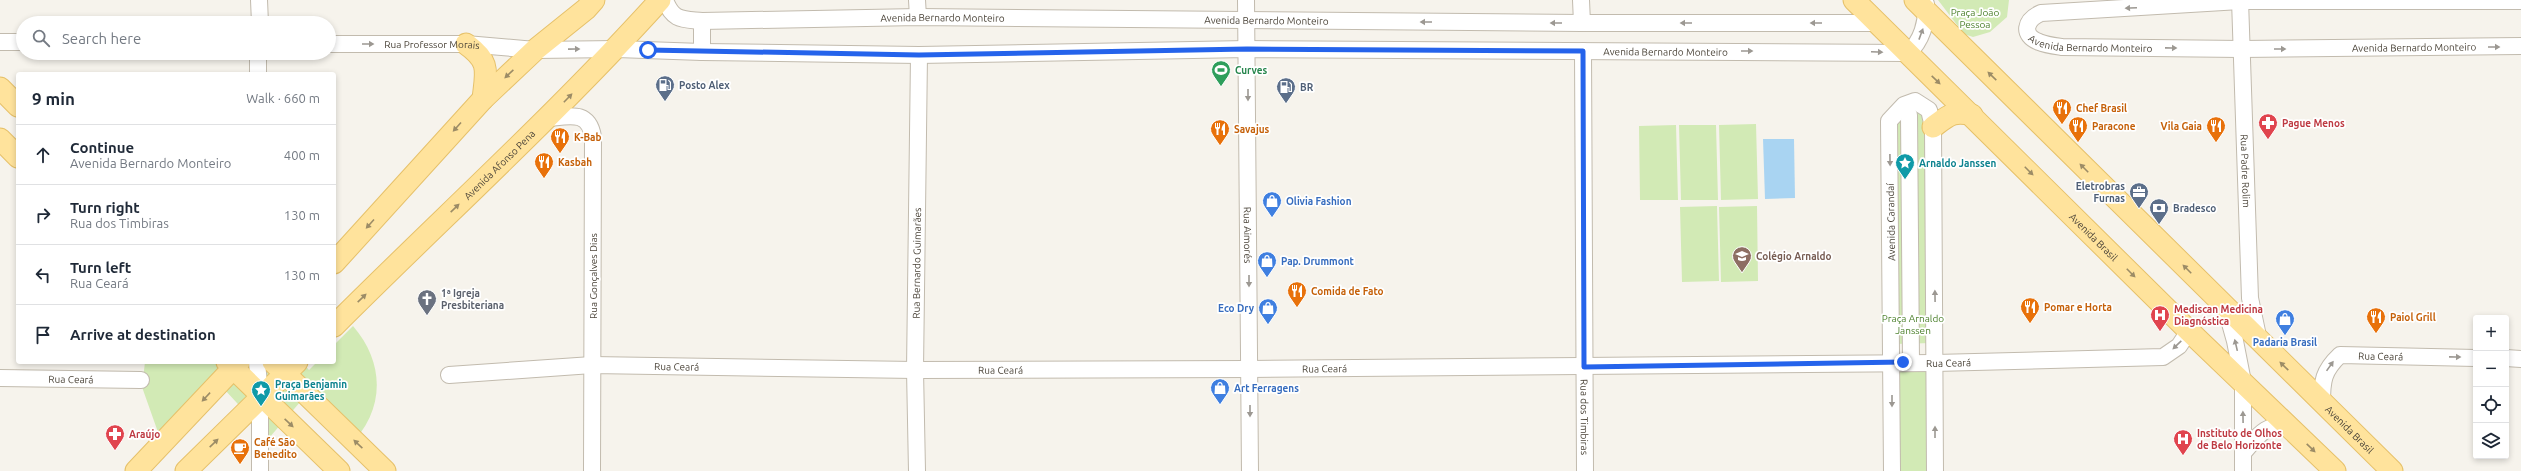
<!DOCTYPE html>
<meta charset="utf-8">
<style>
:root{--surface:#fff;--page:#f2f2f3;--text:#1f2937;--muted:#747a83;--line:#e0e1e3}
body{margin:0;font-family:Ubuntu,sans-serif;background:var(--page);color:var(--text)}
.controls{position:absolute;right:12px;bottom:12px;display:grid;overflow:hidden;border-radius:4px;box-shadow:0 2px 6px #0003}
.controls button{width:36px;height:36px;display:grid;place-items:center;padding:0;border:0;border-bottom:1px solid var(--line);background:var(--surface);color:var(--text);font:20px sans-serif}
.stop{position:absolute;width:12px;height:12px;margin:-9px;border:3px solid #2563eb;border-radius:50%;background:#fff}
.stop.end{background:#2563eb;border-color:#fff;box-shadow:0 1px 4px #0008}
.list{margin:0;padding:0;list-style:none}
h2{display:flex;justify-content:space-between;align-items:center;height:52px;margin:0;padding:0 16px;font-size:17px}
h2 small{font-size:13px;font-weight:400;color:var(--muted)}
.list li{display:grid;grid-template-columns:26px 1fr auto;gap:12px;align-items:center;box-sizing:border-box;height:60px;padding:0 16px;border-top:1px solid var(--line)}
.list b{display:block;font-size:15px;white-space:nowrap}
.list p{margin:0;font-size:13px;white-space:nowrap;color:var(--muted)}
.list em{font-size:13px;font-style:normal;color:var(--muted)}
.icon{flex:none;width:22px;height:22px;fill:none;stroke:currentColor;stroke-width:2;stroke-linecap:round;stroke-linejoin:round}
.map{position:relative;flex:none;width:2521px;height:471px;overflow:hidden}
.search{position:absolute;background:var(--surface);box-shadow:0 2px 6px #0003;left:16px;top:16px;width:320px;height:44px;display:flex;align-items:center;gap:10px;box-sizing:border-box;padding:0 14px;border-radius:22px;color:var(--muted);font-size:15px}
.panel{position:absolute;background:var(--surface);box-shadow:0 2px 6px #0003;left:16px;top:72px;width:320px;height:292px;border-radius:4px}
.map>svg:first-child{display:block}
.green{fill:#d2eab5}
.water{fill:#a9d4f2}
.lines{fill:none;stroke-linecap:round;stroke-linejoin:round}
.minor-casing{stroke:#c2bbae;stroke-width:18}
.major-casing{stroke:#e6c16a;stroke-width:23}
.minor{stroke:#fff;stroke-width:16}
.major{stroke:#ffe39c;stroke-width:21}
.oneway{fill:#9c9892}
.oneway2{fill:#9c8c66}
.route{stroke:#2563eb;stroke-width:5}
.labels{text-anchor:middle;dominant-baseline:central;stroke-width:3.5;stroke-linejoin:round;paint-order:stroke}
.park-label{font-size:10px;fill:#4a7f2a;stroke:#fff}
.street-label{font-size:10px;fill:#4b4439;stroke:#fff}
.leisure-label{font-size:10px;font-weight:bold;fill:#27864d;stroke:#fff;text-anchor:start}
.service-label{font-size:10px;font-weight:bold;fill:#4e5e75;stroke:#fff;text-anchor:start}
.food-label{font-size:10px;font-weight:bold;fill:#c56008;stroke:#fff;text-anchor:start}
.health-label{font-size:10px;font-weight:bold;fill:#be3a42;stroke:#fff;text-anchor:start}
.culture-label{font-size:10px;font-weight:bold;fill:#0d838f;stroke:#fff;text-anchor:start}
.shop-label{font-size:10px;font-weight:bold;fill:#366cbe;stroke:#fff;text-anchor:start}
.education-label{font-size:10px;font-weight:bold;fill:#785e54;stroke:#fff;text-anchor:start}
.worship-label{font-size:10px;font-weight:bold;fill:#5b616d;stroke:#fff;text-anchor:start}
</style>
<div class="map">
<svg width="2521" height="471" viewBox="0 0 2521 471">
<rect width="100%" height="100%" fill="#f6f3ec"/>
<path class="green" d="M1938,0H2009L2007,17L1990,32L1973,37L1964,34Z
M1916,110L1925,115L1933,343L1894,344V122Z
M1756,124L1758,199L1721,200L1719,125Z
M1676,125L1678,200H1640L1639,126Z
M1679,125H1716L1718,200H1681Z
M1717,206L1719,281L1682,282L1680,207Z
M1757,206L1758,281L1721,282L1719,207Z
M353,326C386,364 385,412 348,447L301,401L269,438L225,390L159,435L142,387L145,362H302L309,370L317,362H334V345Z
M1928,368V471H1898V369Z"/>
<path class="water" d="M1763,139H1794L1795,198L1765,199Z"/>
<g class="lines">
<defs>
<g id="minor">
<path d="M259,0L260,23"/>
<path id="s1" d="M665,0C673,21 682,19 702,21L918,17L1582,23H1878"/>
<path d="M917,0L918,17"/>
<path id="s2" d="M1246,0L1250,471"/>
<path d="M1581,0L1582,23"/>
<path id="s3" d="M2240,0L2250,298L2259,341"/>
<path id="s4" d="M2521,1H2240L2041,13C2025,20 2021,35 2039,42C2046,45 2055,46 2062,47L2241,49L2521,46"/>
<path d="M702,21V52"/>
<path d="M0,42H23"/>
<path id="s5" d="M329,44H466L535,50L617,49L702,52L919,55L1247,49L1908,53C1922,41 1927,22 1926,4"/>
<path id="s6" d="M1583,51L1585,471"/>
<path d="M258,74V53"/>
<path d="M1909,115L1911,362"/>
<path d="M549,118C569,116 589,110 593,137L592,471"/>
<path d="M2226,309L2235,341L2243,382V471"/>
<path d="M2506,358L2521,359"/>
<path d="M257,362L260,396V471"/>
<path id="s7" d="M449,375L592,365L915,370L1249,369L1935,363L2163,357L2179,346L2189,331"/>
<path id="s8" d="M0,378L141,380"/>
<path id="s9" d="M2322,403C2322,381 2323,371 2340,355L2476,358"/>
<path d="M2243,453C2259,435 2264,424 2289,426"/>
<path id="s10" d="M917,471L915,370L919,55"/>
<path d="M1892,471L1889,121L1904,105L1915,101L1929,110L1933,127L1935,471"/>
</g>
<g id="major">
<path id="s11" d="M1854,0L2189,331L2335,471"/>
<path id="s12" d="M1915,0L2392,471"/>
<path d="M466,44C491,62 486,71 483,99"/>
<path d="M0,88L18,106"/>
<path d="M1933,127C1948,116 1953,110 1972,115"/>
<path d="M0,139L18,157"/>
<path d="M334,263L483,99L535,50L586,9L594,0"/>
<path id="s13" d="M334,326C443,217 557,114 660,0"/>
<path d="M227,362L339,471"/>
<path d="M273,362L385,471"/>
<path d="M136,471L239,362"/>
<path d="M186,471L297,362"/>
</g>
</defs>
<use href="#minor" class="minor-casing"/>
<use href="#major" class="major-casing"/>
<use href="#minor" class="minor"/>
<use href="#major" class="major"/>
</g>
<defs><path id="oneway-solid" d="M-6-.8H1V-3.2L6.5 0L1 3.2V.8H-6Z"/></defs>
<g class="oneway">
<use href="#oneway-solid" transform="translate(2131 8) rotate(177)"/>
<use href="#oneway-solid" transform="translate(1426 22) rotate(-180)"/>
<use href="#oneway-solid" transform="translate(1556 23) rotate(-180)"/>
<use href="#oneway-solid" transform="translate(1686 23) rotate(-180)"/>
<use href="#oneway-solid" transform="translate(1816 23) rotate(-180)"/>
<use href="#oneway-solid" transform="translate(1921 34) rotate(-70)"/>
<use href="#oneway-solid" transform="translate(368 44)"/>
<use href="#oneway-solid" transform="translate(2494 47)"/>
<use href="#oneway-solid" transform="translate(2171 48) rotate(1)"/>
<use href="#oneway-solid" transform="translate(574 49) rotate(-1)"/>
<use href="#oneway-solid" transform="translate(2280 49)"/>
<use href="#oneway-solid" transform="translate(1747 51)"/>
<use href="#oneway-solid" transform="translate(1877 52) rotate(2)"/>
<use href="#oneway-solid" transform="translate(1248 95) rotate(90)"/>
<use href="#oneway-solid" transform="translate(1890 160) rotate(89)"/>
<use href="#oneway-solid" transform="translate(1249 281) rotate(90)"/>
<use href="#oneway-solid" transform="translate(1935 296) rotate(-91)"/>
<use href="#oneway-solid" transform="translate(2177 345) rotate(136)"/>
<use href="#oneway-solid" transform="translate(2236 345) rotate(-103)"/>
<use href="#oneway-solid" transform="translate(2455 357) rotate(1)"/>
<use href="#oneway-solid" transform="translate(2330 366) rotate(-55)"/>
<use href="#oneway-solid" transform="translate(1892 401) rotate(90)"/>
<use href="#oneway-solid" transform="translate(1250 411) rotate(90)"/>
<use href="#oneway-solid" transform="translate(2243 417) rotate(-91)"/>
<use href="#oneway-solid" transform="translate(1935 432) rotate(-90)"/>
</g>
<g class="oneway2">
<use href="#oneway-solid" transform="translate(509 74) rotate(137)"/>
<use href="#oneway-solid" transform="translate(1992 76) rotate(-136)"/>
<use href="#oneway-solid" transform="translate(1936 80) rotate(44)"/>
<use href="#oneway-solid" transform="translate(568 98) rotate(-46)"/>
<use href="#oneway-solid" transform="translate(457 127) rotate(132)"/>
<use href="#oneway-solid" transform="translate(2084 168) rotate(-135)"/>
<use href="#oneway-solid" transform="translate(2029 171) rotate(45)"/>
<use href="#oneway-solid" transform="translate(455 208) rotate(-44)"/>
<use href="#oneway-solid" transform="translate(370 224) rotate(132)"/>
<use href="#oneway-solid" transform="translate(2187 269) rotate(-135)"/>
<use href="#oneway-solid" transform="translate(2131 273) rotate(45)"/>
<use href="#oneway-solid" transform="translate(362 298) rotate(-44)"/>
<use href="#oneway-solid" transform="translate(2284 366) rotate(-136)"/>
<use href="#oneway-solid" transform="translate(206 397) rotate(133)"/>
<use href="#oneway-solid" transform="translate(289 423) rotate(43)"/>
<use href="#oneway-solid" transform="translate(214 443) rotate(-44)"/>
<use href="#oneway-solid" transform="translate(358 444) rotate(-137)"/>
<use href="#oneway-solid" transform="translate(2311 448) rotate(44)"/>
</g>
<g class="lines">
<path class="route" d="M648,50L919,55L1247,49L1583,51L1584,367L1903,362"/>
</g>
<defs>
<symbol id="stadium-pin" viewBox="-11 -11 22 30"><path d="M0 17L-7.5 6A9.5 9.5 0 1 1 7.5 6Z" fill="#2e9e5b" stroke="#fff"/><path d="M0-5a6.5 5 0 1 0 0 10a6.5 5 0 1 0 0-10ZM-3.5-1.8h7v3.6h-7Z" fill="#fff"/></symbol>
<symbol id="fuel-pin" viewBox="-11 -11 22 30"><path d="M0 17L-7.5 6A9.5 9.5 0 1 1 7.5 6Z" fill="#5c6f8a" stroke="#fff"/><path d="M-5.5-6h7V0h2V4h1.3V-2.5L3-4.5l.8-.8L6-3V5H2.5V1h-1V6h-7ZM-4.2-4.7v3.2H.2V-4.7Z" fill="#fff"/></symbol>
<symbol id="restaurant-pin" viewBox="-11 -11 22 30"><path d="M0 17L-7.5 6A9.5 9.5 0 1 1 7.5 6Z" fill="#e8710a" stroke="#fff"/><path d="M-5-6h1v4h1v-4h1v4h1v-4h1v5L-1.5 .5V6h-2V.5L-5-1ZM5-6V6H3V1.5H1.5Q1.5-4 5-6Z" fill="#fff"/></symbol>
<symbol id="pharmacy-pin" viewBox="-11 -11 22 30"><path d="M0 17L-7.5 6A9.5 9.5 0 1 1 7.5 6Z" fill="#e0444e" stroke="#fff"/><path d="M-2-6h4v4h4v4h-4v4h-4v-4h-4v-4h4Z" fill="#fff"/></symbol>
<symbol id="sight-pin" viewBox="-11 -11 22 30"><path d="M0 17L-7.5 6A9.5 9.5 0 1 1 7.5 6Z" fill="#0f9aa8" stroke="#fff"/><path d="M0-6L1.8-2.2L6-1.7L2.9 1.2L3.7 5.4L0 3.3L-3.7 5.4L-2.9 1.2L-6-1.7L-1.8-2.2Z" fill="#fff"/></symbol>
<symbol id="office-pin" viewBox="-11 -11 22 30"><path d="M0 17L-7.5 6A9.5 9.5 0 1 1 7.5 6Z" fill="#5c6f8a" stroke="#fff"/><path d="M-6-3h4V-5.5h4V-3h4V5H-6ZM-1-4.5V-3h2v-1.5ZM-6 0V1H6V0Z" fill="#fff"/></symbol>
<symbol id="shop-pin" viewBox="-11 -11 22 30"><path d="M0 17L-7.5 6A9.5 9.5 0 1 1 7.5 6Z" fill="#3f7fe0" stroke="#fff"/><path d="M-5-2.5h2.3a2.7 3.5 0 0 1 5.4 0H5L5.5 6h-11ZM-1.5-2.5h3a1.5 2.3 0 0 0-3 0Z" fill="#fff"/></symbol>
<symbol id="bank-pin" viewBox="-11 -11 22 30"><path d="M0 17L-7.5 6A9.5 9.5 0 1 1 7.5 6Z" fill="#5c6f8a" stroke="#fff"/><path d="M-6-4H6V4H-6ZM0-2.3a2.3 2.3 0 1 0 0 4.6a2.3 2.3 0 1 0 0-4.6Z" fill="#fff"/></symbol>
<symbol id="school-pin" viewBox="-11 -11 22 30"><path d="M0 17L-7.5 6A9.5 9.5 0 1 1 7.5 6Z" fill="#8d6e63" stroke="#fff"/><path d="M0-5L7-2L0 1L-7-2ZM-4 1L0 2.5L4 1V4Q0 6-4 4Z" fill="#fff"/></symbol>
<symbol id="church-pin" viewBox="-11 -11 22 30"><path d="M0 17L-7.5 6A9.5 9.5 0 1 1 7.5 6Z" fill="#6b7280" stroke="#fff"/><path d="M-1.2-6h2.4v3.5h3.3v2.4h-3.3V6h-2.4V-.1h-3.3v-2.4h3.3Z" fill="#fff"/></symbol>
<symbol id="hospital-pin" viewBox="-11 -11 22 30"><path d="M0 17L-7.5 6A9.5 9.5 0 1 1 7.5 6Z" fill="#e0444e" stroke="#fff"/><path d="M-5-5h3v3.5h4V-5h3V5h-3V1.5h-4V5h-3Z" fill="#fff"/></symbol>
<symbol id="cafe-pin" viewBox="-11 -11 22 30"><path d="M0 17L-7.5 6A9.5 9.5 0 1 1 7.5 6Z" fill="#e8710a" stroke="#fff"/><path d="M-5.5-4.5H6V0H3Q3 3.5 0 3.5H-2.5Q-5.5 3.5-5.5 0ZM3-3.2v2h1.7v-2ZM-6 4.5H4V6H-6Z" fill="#fff"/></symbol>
</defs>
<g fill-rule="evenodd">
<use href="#stadium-pin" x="1210" y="59" width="22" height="30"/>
<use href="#fuel-pin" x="654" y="74" width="22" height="30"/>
<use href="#fuel-pin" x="1275" y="76" width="22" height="30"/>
<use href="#restaurant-pin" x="2051" y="97" width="22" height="30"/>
<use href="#pharmacy-pin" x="2257" y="112" width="22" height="30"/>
<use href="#restaurant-pin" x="2067" y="115" width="22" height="30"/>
<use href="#restaurant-pin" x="2205" y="115" width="22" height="30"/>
<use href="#restaurant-pin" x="1209" y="118" width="22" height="30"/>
<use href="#restaurant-pin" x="549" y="126" width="22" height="30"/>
<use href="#restaurant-pin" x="533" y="151" width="22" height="30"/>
<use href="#sight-pin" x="1894" y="152" width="22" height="30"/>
<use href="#office-pin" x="2128" y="181" width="22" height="30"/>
<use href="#shop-pin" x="1261" y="190" width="22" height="30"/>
<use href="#bank-pin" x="2148" y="197" width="22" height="30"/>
<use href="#school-pin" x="1731" y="245" width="22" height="30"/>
<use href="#shop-pin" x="1256" y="250" width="22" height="30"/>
<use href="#restaurant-pin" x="1286" y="280" width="22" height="30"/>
<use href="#church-pin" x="416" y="288" width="22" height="30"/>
<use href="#restaurant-pin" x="2019" y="296" width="22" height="30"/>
<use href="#shop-pin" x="1257" y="297" width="22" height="30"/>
<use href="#hospital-pin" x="2149" y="304" width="22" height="30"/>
<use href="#restaurant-pin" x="2365" y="306" width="22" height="30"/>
<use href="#shop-pin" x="2274" y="308" width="22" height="30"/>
<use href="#shop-pin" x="1209" y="377" width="22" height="30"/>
<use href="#sight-pin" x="250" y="379" width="22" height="30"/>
<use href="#pharmacy-pin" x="104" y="423" width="22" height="30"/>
<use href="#hospital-pin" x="2172" y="428" width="22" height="30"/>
<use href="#cafe-pin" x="229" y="437" width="22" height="30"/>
</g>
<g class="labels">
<g class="park-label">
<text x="1975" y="12">Praça João<tspan x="1975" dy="12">Pessoa</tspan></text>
<text x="1913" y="318">Praça Arnaldo<tspan x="1913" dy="12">Janssen</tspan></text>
</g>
<g class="street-label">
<text stroke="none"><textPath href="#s1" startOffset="287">Avenida Bernardo Monteiro</textPath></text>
<text stroke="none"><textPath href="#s1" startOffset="611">Avenida Bernardo Monteiro</textPath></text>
<text stroke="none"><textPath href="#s4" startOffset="573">Avenida Bernardo Monteiro</textPath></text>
<text stroke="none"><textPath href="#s5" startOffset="103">Rua Professor Morais</textPath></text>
<text stroke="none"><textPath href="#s4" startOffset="897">Avenida Bernardo Monteiro</textPath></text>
<text stroke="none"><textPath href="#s5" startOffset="1337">Avenida Bernardo Monteiro</textPath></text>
<text stroke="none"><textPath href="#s13" startOffset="231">Avenida Afonso Pena</textPath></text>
<text stroke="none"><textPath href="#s3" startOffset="171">Rua Padre Rolim</textPath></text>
<text transform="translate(1891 222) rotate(-91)">Avenida Carandaí</text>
<text stroke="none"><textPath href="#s2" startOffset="235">Rua Aimorés</textPath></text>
<text stroke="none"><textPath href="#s11" startOffset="337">Avenida Brasil</textPath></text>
<text stroke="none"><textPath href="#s10" startOffset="208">Rua Bernardo Guimarães</textPath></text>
<text transform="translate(593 276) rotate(-90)">Rua Gonçalves Dias</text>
<text stroke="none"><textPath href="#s9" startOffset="94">Rua Ceará</textPath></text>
<text stroke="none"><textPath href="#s7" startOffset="1500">Rua Ceará</textPath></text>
<text stroke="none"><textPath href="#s7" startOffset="228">Rua Ceará</textPath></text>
<text stroke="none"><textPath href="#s7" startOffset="876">Rua Ceará</textPath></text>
<text stroke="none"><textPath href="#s7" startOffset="552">Rua Ceará</textPath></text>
<text stroke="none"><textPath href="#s8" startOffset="71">Rua Ceará</textPath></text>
<text stroke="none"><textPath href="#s6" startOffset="366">Rua dos Timbiras</textPath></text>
<text stroke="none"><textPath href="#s12" startOffset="611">Avenida Brasil</textPath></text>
</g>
<g class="leisure-label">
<text x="1235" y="70">Curves</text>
</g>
<g class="service-label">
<text x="679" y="85">Posto Alex</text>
<text x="1300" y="87">BR</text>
<text x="2125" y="186" text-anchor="end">Eletrobras<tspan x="2125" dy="12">Furnas</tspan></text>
<text x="2173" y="208">Bradesco</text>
</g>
<g class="food-label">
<text x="2076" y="108">Chef Brasil</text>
<text x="2092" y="126">Paracone</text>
<text x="2202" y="126" text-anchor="end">Vila Gaia</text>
<text x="1234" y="129">Savajus</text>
<text x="574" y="137">K-Bab</text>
<text x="558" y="162">Kasbah</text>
<text x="1311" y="291">Comida de Fato</text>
<text x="2044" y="307">Pomar e Horta</text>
<text x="2390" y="317">Paiol Grill</text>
<text x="254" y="442">Café São<tspan x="254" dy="12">Benedito</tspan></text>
</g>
<g class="health-label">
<text x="2282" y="123">Pague Menos</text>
<text x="2174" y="309">Mediscan Medicina<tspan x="2174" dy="12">Diagnóstica</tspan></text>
<text x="2197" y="433">Instituto de Olhos<tspan x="2197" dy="12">de Belo Horizonte</tspan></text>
<text x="129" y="434">Araújo</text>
</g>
<g class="culture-label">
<text x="1919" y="163">Arnaldo Janssen</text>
<text x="275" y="384">Praça Benjamin<tspan x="275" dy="12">Guimarães</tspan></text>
</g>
<g class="shop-label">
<text x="1286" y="201">Olivia Fashion</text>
<text x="1281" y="261">Pap. Drummont</text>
<text x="1254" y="308" text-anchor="end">Eco Dry</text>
<text x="2285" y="342" text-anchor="middle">Padaria Brasil</text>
<text x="1234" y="388">Art Ferragens</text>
</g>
<g class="education-label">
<text x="1756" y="256">Colégio Arnaldo</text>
</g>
<g class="worship-label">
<text x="441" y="293">1ª Igreja<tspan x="441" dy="12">Presbiteriana</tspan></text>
</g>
</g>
</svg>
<div class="controls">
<button>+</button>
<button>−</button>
<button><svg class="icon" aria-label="locate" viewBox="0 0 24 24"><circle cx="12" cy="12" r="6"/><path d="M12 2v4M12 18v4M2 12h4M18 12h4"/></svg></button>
<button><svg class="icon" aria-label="layers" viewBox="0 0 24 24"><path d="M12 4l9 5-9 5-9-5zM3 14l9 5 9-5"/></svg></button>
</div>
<div class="stop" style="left:648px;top:50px"></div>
<div class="stop end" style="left:1903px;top:362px"></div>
<div class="search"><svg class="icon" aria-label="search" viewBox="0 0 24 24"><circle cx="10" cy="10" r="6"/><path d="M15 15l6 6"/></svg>Search here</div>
<section class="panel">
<h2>9 min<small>Walk · 660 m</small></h2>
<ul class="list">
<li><svg class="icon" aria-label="ahead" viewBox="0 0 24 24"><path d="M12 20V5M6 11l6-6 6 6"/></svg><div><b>Continue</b><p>Avenida Bernardo Monteiro</p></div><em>400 m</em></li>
<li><svg class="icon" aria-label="right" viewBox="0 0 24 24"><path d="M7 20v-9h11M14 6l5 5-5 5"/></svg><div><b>Turn right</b><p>Rua dos Timbiras</p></div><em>130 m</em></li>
<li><svg class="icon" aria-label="left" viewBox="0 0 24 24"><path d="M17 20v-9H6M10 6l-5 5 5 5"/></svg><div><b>Turn left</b><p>Rua Ceará</p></div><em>130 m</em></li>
<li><svg class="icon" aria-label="arrive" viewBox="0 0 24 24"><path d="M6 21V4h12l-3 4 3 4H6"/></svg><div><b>Arrive at destination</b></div></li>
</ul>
</section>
</div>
